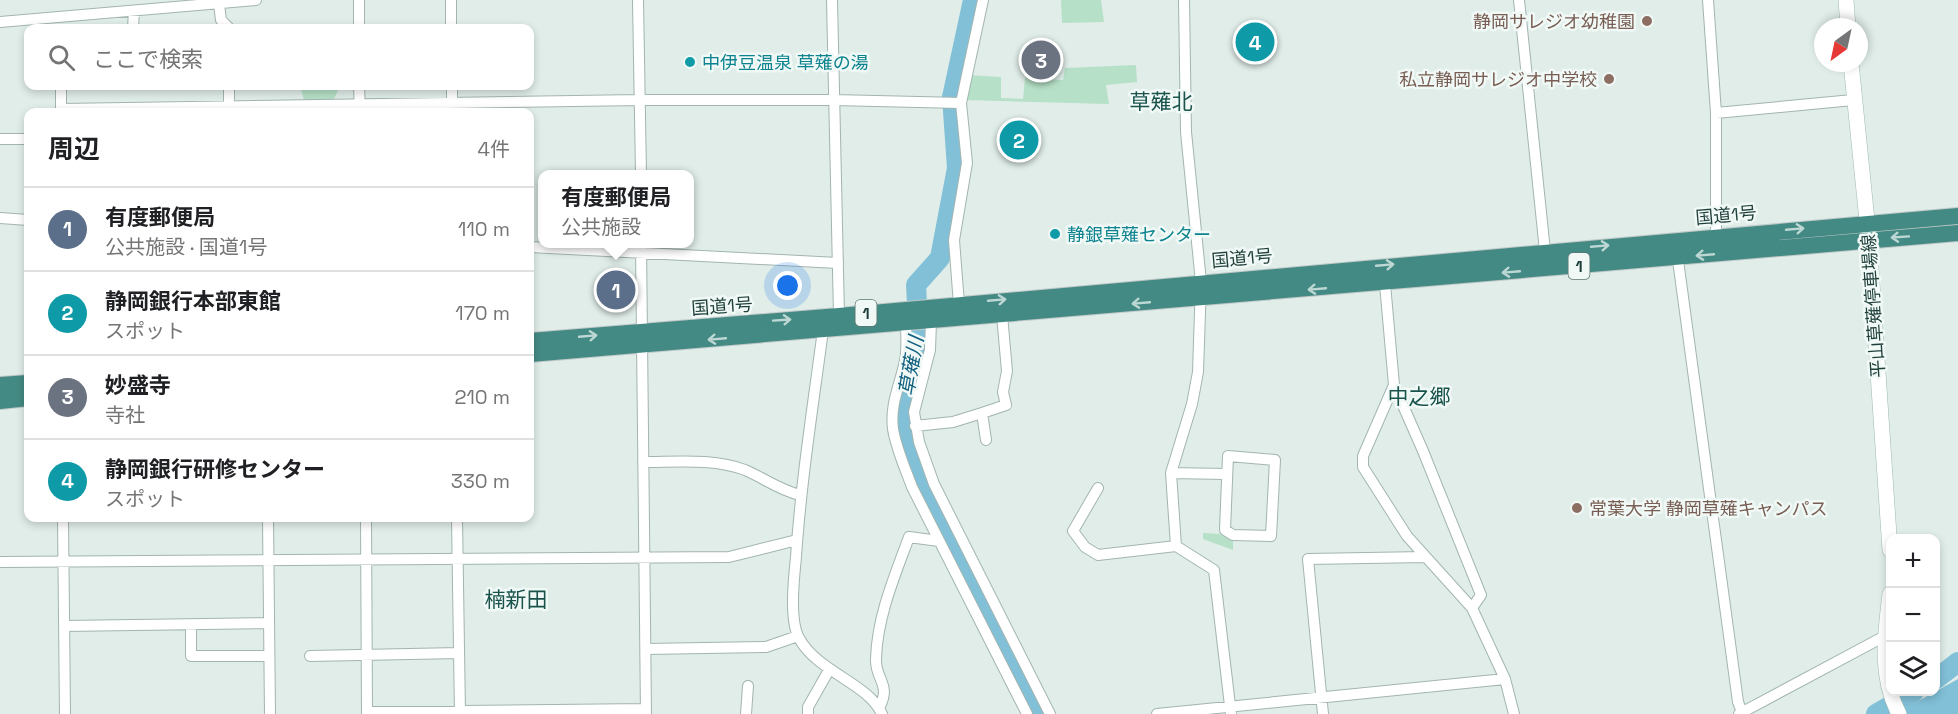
<!DOCTYPE html>
<html lang="ja">
<meta charset="utf-8">
<style>
:root{--surface:#fff;--page:#f2f2f2;--text:#202124;--muted:#757577;--line:#e0e0e0;--accent:#0b8043}
body{margin:0;font-family:"Space Grotesk","Noto Sans JP",sans-serif;background:var(--page);color:var(--text)}
.controls{position:absolute;right:18px;bottom:18px;display:grid;overflow:hidden;border-radius:12px;box-shadow:0 3px 9px #0003}
.controls button{width:54px;height:54px;display:grid;place-items:center;padding:0;border:0;border-bottom:2px solid var(--line);background:var(--surface);color:var(--text);font:30px sans-serif}
.compass{position:absolute;left:1814px;top:18px;width:54px;height:54px;border-radius:50%;background:var(--surface);box-shadow:0 3px 9px #0003;rotate:213deg}
.you{position:absolute;left:788px;top:286px;width:21px;height:21px;margin:-15px;border:4px solid #fff;border-radius:50%;background:#1a73e8;box-shadow:0 0 0 9px #1a73e833}
.badge{display:grid;place-items:center;width:39px;height:39px;border-radius:50%;background:var(--accent);color:#fff;font-size:20px;font-weight:700}
.pin{position:absolute;translate:-50% -50%;border:3px solid #fff;box-shadow:0 2px 6px #0006}
.popup{position:absolute;left:538px;top:170px;width:156px;height:78px;box-sizing:border-box;display:grid;place-content:center;border-radius:12px;background:var(--surface);filter:drop-shadow(0 2px 4px #0005);font-size:20px;white-space:nowrap;color:var(--muted)}
.popup b{font-size:22px;color:var(--text)}
.popup::after{content:'';position:absolute;left:50%;top:100%;margin-left:-12px;border:12px solid transparent;border-top-color:var(--surface)}
.list{margin:0;padding:0;list-style:none}
h2{display:flex;justify-content:space-between;align-items:center;height:78px;margin:0;padding:0 24px;font-size:26px}
h2 small{font-size:20px;font-weight:400;color:var(--muted)}
.list li{display:grid;grid-template-columns:39px 1fr auto;gap:18px;align-items:center;box-sizing:border-box;height:84px;padding:0 24px;border-top:2px solid var(--line)}
.list b{display:block;font-size:22px;white-space:nowrap}
.list p{margin:0;font-size:20px;white-space:nowrap;color:var(--muted)}
.list em{font-size:20px;font-style:normal;color:var(--muted)}
.icon{flex:none;width:33px;height:33px;fill:none;stroke:currentColor;stroke-width:2;stroke-linecap:round;stroke-linejoin:round}
.map{position:relative;flex:none;width:1958px;height:714px;overflow:hidden}
.search{position:absolute;background:var(--surface);box-shadow:0 3px 9px #0003;left:24px;top:24px;width:510px;height:66px;display:flex;align-items:center;gap:15px;box-sizing:border-box;padding:0 21px;border-radius:12px;color:var(--muted);font-size:22px}
.panel{position:absolute;background:var(--surface);box-shadow:0 3px 9px #0003;left:24px;top:108px;width:510px;height:414px;border-radius:12px}
.map>svg:first-child{display:block}
.green{fill:#b6e0c7}
.water{fill:#82c0d8}
.lines{fill:none;stroke-linecap:round;stroke-linejoin:round}
.river{stroke:#82c0d8;stroke-width:20}
.minor-casing{stroke:#a2b5b1;stroke-width:12}
.secondary-casing{stroke:#9dbab3;stroke-width:16}
.trunk-casing{stroke:#c0c9c8;stroke-width:18}
.minor{stroke:#fff;stroke-width:10}
.secondary{stroke:#fff;stroke-width:15}
.trunk{stroke:#448a84;stroke-width:16}
.oneway{stroke:#bdd8d4}
.education-dot{fill:#8d6e63;stroke:#f1f9f6;stroke-width:2}
.culture-dot{fill:#0f9aa8;stroke:#f1f9f6;stroke-width:2}
.labels{text-anchor:middle;dominant-baseline:central;stroke-width:5;stroke-linejoin:round;paint-order:stroke}
.shield{fill:#f1f9f6;stroke:#5e7772;stroke-width:1.5}
.shield-label{font-size:16px;font-weight:bold;fill:#1f3f3a}
.education-label{font-size:18px;fill:#785e54;stroke:#f1f9f6;text-anchor:end}
.culture-label{font-size:18px;fill:#0d838f;stroke:#f1f9f6;text-anchor:start}
.street-label{font-size:18px;fill:#1f3f3a;stroke:#f1f9f6}
.water-label{font-size:20px;font-style:italic;fill:#136081;stroke:#f1f9f6}
.quarter-label{font-size:21px;fill:#19534c;stroke:#f1f9f6}
</style>
<div class="map">
<svg width="1958" height="714" viewBox="0 0 1958 714">
<rect width="100%" height="100%" fill="#e0ede9"/>
<path class="green" d="M1061,0H1101L1104,22L1062,23Z
M1136,65L1137,82L1106,85L1109,104L965,100L968,75L1001,77V98L1023,99L1025,78L1063,80L1065,68Z
M300,86H340L333,101L304,100Z
M1203,533L1220,534L1233,540V550L1203,539Z"/>
<path class="water" d="M1958,679V714H1895Z"/>
<g class="lines">
<path class="river" d="M973,0L952,97L957,168L940,258L916,285L919,337L915,363L905,398V433L925,489L1039,714
M1936,679L1958,662
M1876,714L1914,692"/>
<defs>
<path id="minor" d="M359,0V28
M451,0V28
M638,0L641,174
M832,0L839,316L823,330C813,406 801,481 796,557C794,577 789,620 799,638C817,672 868,683 882,714
M1184,0L1186,132L1201,282L1198,372L1192,404L1171,473L1176,546L1214,570L1231,714
M1519,0L1545,251
M1708,0L1716,113V236
M219,4L221,20L229,28
M0,22L256,0
M133,28L134,11
M61,86V112
M359,86L360,112
M452,86V112
M229,106V86
M61,109L640,100H833L961,103
M1716,113L1853,100
M0,139H28
M0,218L28,220
M641,244L646,714
M530,247L838,263
M1677,253L1738,702L1742,712
M1385,284L1394,385L1363,456V467L1407,536L1472,608L1505,679L1514,714
M959,304L954,240L967,163L961,103L983,0
M931,321L930,350L914,412L919,442L934,484L1050,714
M906,323C906,337 908,352 904,365C899,387 890,405 893,429C896,448 905,468 912,487L1027,714
M1394,385L1423,451L1481,595L1472,608
M915,426L953,422L982,413
M986,440L982,413L1006,405L1003,392L1007,371L1002,315
M1228,456L1275,460L1271,536L1233,535L1225,530Z
M643,462C676,462 714,458 745,470C764,478 779,490 800,495
M1171,473L1226,474
M1098,488L1073,531L1085,547L1098,555L1176,546
M63,518L65,714
M268,518L270,714
M366,518L367,714
M457,518L460,714
M0,562L729,557L797,540
M191,625V656H269
M64,626L269,623
M646,649L766,647L798,636
M310,656L459,653
M879,708C892,684 875,680 876,659C877,617 895,575 909,537L939,541
M367,712L646,709
M746,714L748,686
M808,714V707L829,670
M1157,714L1505,679
M1323,714L1308,559L1425,557
M1739,714L1885,636"/>
<path id="secondary" d="M1846,0L1848,27
M1851,63L1869,240L1890,550
M1890,594C1885,635 1879,676 1899,714"/>
<path id="trunk" d="M530,341L839,316L1958,216
M530,354L1958,233
M0,385L28,383
M0,401L28,398"/>
</defs>
<use href="#minor" class="minor-casing"/>
<use href="#secondary" class="secondary-casing"/>
<use href="#trunk" class="trunk-casing"/>
<use href="#minor" class="minor"/>
<use href="#secondary" class="secondary"/>
<use href="#trunk" class="trunk"/>
</g>
<defs><path id="oneway-shaft" d="M-6 0H5M1.5-3L5.5 0L1.5 3" fill="none" stroke-width="1.6" stroke-linecap="round" stroke-linejoin="round" transform="scale(1.5)"/></defs>
<g class="oneway">
<use href="#oneway-shaft" transform="translate(1795 229) rotate(-5)"/>
<use href="#oneway-shaft" transform="translate(1900 237) rotate(176)"/>
<use href="#oneway-shaft" transform="translate(1600 246) rotate(-5)"/>
<use href="#oneway-shaft" transform="translate(1705 255) rotate(175)"/>
<use href="#oneway-shaft" transform="translate(1385 265) rotate(-5)"/>
<use href="#oneway-shaft" transform="translate(1511 272) rotate(175)"/>
<use href="#oneway-shaft" transform="translate(1317 289) rotate(175)"/>
<use href="#oneway-shaft" transform="translate(997 300) rotate(-5)"/>
<use href="#oneway-shaft" transform="translate(1141 303) rotate(175)"/>
<use href="#oneway-shaft" transform="translate(782 320) rotate(-4)"/>
<use href="#oneway-shaft" transform="translate(588 336) rotate(-5)"/>
<use href="#oneway-shaft" transform="translate(717 339) rotate(175)"/>
</g>
<g class="education-dot">
<circle cx="1647" cy="21" r="6"/>
<circle cx="1609" cy="79" r="6"/>
<circle cx="1577" cy="508" r="6"/>
</g>
<g class="culture-dot">
<circle cx="690" cy="62" r="6"/>
<circle cx="1055" cy="234" r="6"/>
</g>
<g class="labels">
<g class="shield">
<rect x="1568.5" y="253" width="21" height="26" rx="4.5"/>
<rect x="855.5" y="300" width="21" height="26" rx="4.5"/>
</g>
<g class="shield-label">
<text x="1579" y="266">1</text>
<text x="866" y="313">1</text>
</g>
<g class="education-label">
<text x="1635" y="21">静岡サレジオ幼稚園</text>
<text x="1597" y="79">私立静岡サレジオ中学校</text>
<text x="1589" y="508" text-anchor="start">常葉大学 静岡草薙キャンパス</text>
</g>
<g class="culture-label">
<text x="702" y="62">中伊豆温泉 草薙の湯</text>
<text x="1067" y="234">静銀草薙センター</text>
</g>
<g class="street-label">
<text transform="translate(1726 215) rotate(-5)">国道1号</text>
<text transform="translate(1242 258) rotate(-5)">国道1号</text>
<text transform="translate(722 306) rotate(-4)">国道1号</text>
<text transform="translate(1873 306) rotate(-94)">平山草薙停車場線</text>
</g>
<g class="water-label">
<text transform="translate(911 366) rotate(-80)">草薙川</text>
</g>
<g class="quarter-label">
<text x="1161" y="101">草薙北</text>
<text x="1419" y="396">中之郷</text>
<text x="516" y="599">楠新田</text>
</g>
</g>
</svg>
<div class="controls">
<button>+</button>
<button>−</button>
<button><svg class="icon" aria-label="layers" viewBox="0 0 24 24"><path d="M12 4l9 5-9 5-9-5zM3 14l9 5 9-5"/></svg></button>
</div>
<svg class="compass" viewBox="-18 -18 36 36"><path d="M0-13l5 13h-10z" fill="#e53935"/><path d="M0 13l5-13h-10z" fill="#757577"/></svg>
<div class="you"></div>
<div class="pin badge" style="left:616px;top:290px;background:#5c6f8a">1</div>
<div class="popup"><b>有度郵便局</b>公共施設</div>
<div class="pin badge" style="left:1019px;top:140px;background:#0f9aa8">2</div>
<div class="pin badge" style="left:1041px;top:60px;background:#6b7280">3</div>
<div class="pin badge" style="left:1255px;top:42px;background:#0f9aa8">4</div>
<div class="search"><svg class="icon" aria-label="search" viewBox="0 0 24 24"><circle cx="10" cy="10" r="6"/><path d="M15 15l6 6"/></svg>ここで検索</div>
<section class="panel">
<h2>周辺<small>4件</small></h2>
<ul class="list">
<li><span class="badge" style="background:#5c6f8a">1</span><div><b>有度郵便局</b><p>公共施設 · 国道1号</p></div><em>110 m</em></li>
<li><span class="badge" style="background:#0f9aa8">2</span><div><b>静岡銀行本部東館</b><p>スポット</p></div><em>170 m</em></li>
<li><span class="badge" style="background:#6b7280">3</span><div><b>妙盛寺</b><p>寺社</p></div><em>210 m</em></li>
<li><span class="badge" style="background:#0f9aa8">4</span><div><b>静岡銀行研修センター</b><p>スポット</p></div><em>330 m</em></li>
</ul>
</section>
</div>
